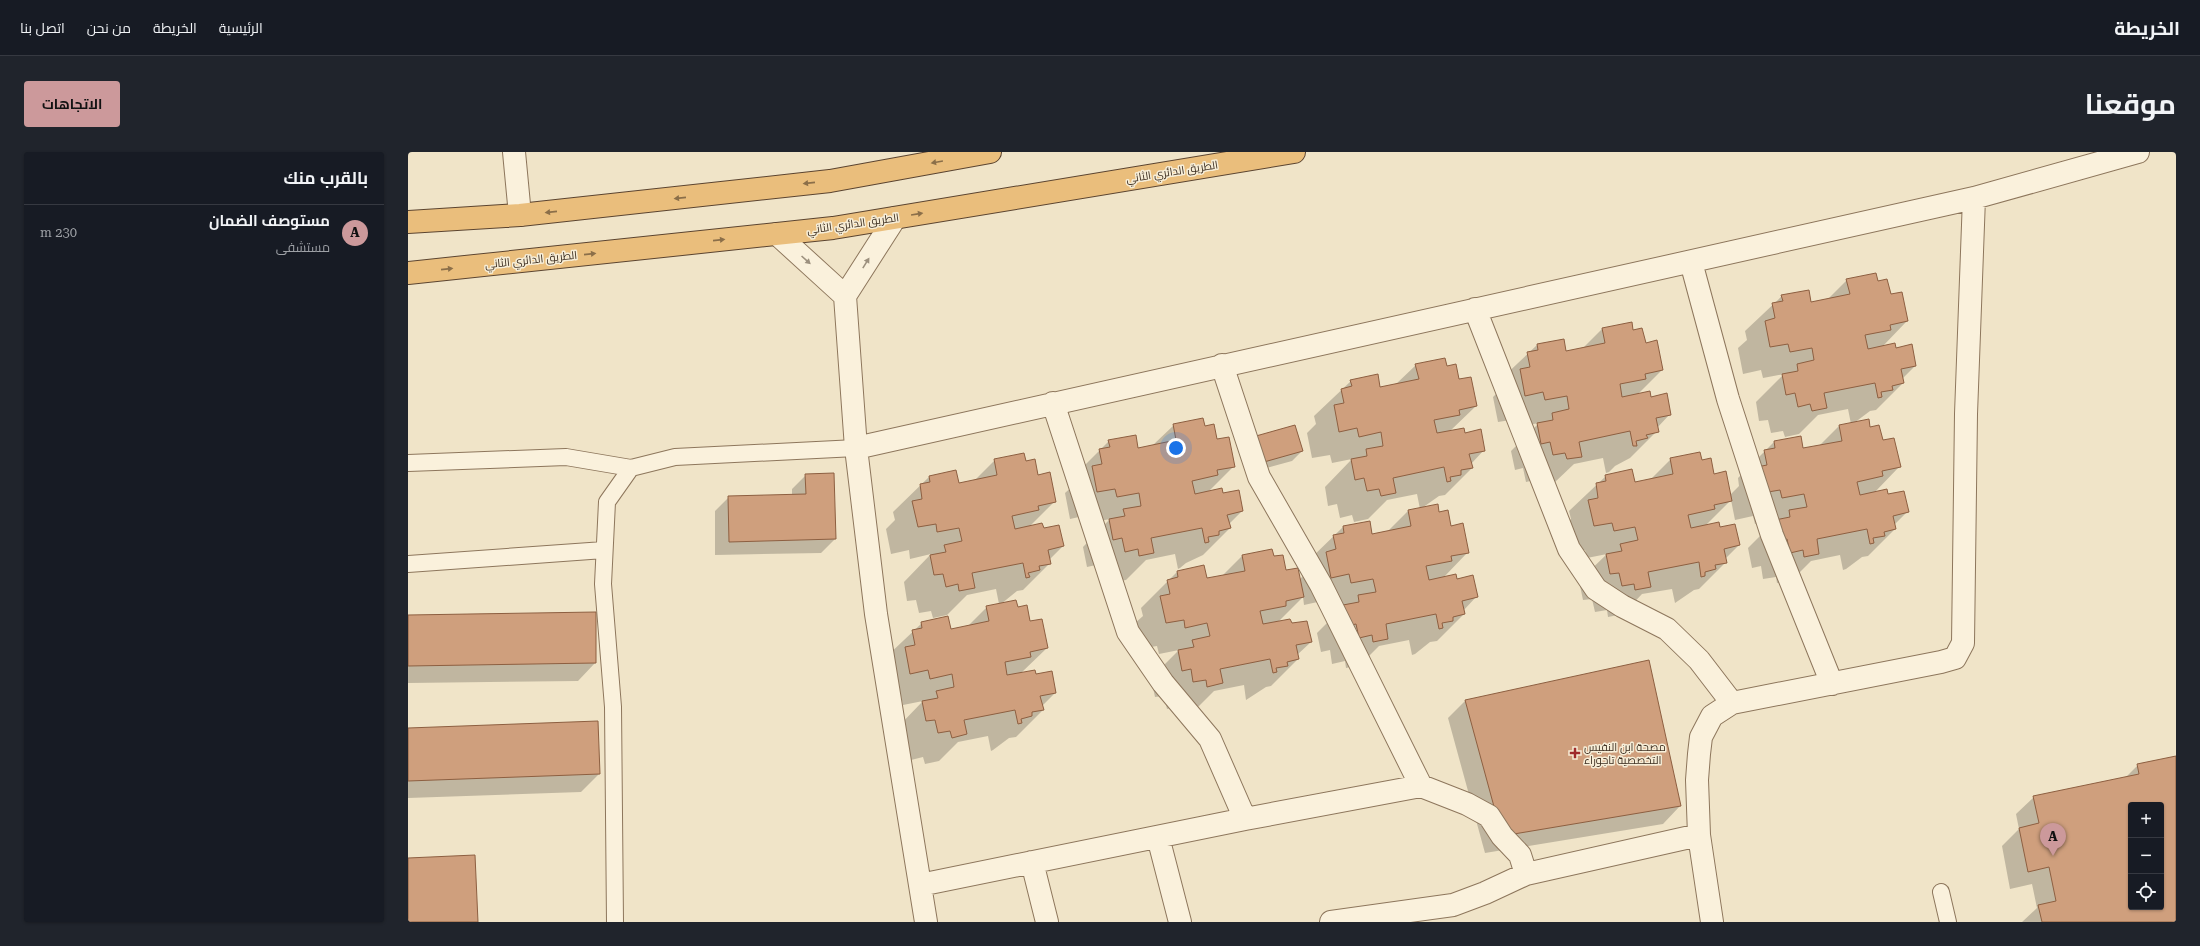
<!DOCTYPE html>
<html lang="ar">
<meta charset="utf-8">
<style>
:root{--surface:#171b24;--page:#20242c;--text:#f1f3f6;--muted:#9ea1a6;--line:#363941;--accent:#cc999b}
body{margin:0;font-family:"Roboto Serif",Cairo,serif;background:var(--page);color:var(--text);direction:rtl}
.controls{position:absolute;right:12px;bottom:12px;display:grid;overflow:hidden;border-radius:4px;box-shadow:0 1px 3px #0004}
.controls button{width:36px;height:36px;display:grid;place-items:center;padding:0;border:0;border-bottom:1px solid var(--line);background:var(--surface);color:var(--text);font:20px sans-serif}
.you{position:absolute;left:768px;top:296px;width:14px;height:14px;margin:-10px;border:3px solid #fff;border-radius:50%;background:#1a73e8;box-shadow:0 0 0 6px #1a73e833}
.badge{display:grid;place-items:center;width:26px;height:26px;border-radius:50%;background:var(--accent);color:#111;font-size:13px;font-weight:700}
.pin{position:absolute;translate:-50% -33px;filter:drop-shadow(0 1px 2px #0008)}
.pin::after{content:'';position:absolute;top:21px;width:14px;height:12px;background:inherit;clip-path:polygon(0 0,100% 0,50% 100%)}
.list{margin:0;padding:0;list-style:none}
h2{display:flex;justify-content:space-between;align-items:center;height:52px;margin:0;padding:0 16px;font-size:17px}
h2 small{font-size:13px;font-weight:400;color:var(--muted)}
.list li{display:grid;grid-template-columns:26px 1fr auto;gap:12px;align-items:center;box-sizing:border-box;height:56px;padding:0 16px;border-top:1px solid var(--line)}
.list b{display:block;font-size:15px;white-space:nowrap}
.list p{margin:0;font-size:13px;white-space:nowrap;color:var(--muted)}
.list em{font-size:13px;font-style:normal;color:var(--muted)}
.icon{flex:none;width:22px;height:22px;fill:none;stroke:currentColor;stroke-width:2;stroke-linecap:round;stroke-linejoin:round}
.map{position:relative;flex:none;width:1768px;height:770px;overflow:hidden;direction:ltr;border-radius:4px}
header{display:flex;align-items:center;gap:24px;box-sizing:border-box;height:56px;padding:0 20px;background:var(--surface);border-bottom:1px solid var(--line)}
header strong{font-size:19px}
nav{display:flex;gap:22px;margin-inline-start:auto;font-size:14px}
.intro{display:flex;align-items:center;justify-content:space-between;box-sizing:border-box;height:96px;padding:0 24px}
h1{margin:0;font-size:28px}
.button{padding:10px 18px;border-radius:4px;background:var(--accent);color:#111;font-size:14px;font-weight:700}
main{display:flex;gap:24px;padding:0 24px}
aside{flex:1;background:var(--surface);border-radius:4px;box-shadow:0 1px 3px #0004}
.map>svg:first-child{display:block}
.shadow{fill:#0003;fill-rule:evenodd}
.building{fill:#cf9f7d;stroke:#8d5f41;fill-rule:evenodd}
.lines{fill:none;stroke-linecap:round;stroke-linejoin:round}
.service-casing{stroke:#8d765c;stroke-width:18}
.minor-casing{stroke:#8d765c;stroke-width:24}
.trunk-casing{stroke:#5b4430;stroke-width:24}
.service{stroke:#faf1dc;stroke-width:16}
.minor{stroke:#faf1dc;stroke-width:22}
.trunk{stroke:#eabe7c;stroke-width:22}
.oneway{fill:#8b6f49}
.oneway2{fill:#9c907e}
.poi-dot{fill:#9e2a2b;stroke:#f7eed8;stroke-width:1.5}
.labels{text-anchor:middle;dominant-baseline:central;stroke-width:3;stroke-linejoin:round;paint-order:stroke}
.street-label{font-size:11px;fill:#3d2e20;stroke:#f7eed8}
.poi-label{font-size:11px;fill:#3d2e20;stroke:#f7eed8;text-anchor:start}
</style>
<header>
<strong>الخريطة</strong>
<nav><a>الرئيسية</a><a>الخريطة</a><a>من نحن</a><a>اتصل بنا</a></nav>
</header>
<div class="intro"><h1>موقعنا</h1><a class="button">الاتجاهات</a></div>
<main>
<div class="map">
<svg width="1768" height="770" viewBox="0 0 1768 770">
<rect width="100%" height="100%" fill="#f0e4c8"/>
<path class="shadow" d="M1439,128L1469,130L1482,144L1499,169L1474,195L1487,197L1507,214L1494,227L1495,231L1468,258L1462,259L1446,271L1462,276L1491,315L1466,341L1479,343L1499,360L1486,373L1487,377L1460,404L1454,405L1438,417L1435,418L1432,403L1403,409L1383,429L1369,431L1368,425L1355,427L1353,414L1344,416L1340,396L1368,368L1347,372L1345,364L1327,368L1323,348L1297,374L1311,376L1331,393L1317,407L1318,410L1291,437L1286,438L1267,451L1264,437L1234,442L1215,462L1200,465L1199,458L1187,460L1184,447L1175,448L1171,429L1199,402L1179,406L1177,398L1159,401L1154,376L1163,367L1161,359L1198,324L1226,331L1242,328L1263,307L1293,309L1322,343L1331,334L1330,326L1366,290L1395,298L1411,294L1431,274L1443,272L1440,257L1410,263L1391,282L1377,285L1375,279L1363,281L1360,268L1351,269L1348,250L1376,222L1355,226L1353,218L1335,222L1330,196L1339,188L1337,179L1374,144L1402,152L1419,148Z
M1223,171L1224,179L1237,192L1254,218L1229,243L1242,246L1262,262L1249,276V279L1222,306L1207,314L1201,320L1198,321L1195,306L1166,312L1146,331L1131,327L1118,330L1115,316L1107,318L1103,299L1131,271L1110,275L1109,267L1090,270L1085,245L1094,236L1092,228L1129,193L1155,188L1157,200L1174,197L1194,177Z
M1008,213L1038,215L1051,228L1068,254L1042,279L1056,282L1076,298L1063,312L1064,316L1037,343L1031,344L1014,356L1031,361L1060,400L1035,426L1048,428L1068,445L1055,459L1056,462L1029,489L1022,490L1007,502L1004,503L1001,488L971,494L952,513L938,516L937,509L924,512L922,498L913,500L909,481L937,453L914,449L896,453L895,445L869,471L883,473L903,490L889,503L890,507L863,534L858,535L838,548L836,533L806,539L787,558L771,554L759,557L756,544L747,545L743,526L771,498L751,502L749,494L731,497L726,472L735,464L733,456L769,420L798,427L814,424L834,404L865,406L877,419L891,428L900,419L899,410L935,375L961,370L964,383L980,379L1000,359L1012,357L1009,342L979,348L960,367L946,370L944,363L932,366L929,352L920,354L917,335L944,307L924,311L922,303L904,306L899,281L908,272L906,264L943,229L971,236L987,233Z
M766,273L796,275L809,289L826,314L800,340L814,342L834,359L821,372L822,376L795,403L778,411L772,416L770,417L767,402L738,408L718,428L704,430L703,424L690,426L688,413L679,415L675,395L702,367L682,371L680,363L662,367L657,341L666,333L665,325L701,289L729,297L745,293Z
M887,274L894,299L884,309L847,319Z
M587,308L617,310L629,324L647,349L621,375L635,378L655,394L641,408L642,411L615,438L609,439L593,452L609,456L622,470L639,496L613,521L627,524L647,541L634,554L635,558L608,585L601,586L585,598L583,599L580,584L550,590L531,609L517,612L515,605L503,608L500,594L488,577L515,549L495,553L493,544L475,548L477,506L514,471L542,478L559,475L579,455L591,452L588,437L559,443L539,463L525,466L523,459L511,461L508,448L499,449L496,430L523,402L502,407L501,398L483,402L478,377L487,368L485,360L522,324L550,332L566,329Z
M398,323L427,387L413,401L307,403V359L321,345L384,343V337Z
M187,461V511L170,529L0,531V464Z
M1058,548L1272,654L1255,672L1077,701L1040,566Z
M0,577L191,622L173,640L0,646Z
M1768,605V770H1614L1629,756L1624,732L1602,737L1594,694L1611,677L1608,662L1626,645L1717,626L1730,613ZM1723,653H1753V755H1723Z"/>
<path class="building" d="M1468,121L1470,129L1479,127L1483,142L1494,140L1500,169L1482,173L1483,178L1457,183L1460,197L1487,191L1488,196L1504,192L1508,214L1493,217L1496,231L1484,234L1485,238L1473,240L1474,245L1470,246L1467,231L1416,241L1419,256L1404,259L1402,252L1390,255L1387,241L1378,243L1374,222L1390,219L1389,212L1406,208L1404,196L1382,200L1380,192L1362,195L1357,169L1367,166L1364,151L1375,149L1373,143L1401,138L1403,150L1442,142L1438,127Z
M1224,170L1225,178L1234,176L1238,191L1249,188L1255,218L1237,222L1238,227L1212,232L1214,245L1242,239L1243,245L1259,241L1263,263L1248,266L1251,280L1238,283L1240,286L1228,289L1229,294H1225L1222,279L1171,290L1174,305L1159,307L1157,301L1145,303L1142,290L1133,292L1129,271L1145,268L1144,261L1161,257L1159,244L1137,248L1135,240L1117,244L1112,217L1122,215L1119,200L1130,198L1129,192L1156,187L1158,199L1197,191L1194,176Z
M1037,206L1039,214L1048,212L1051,227L1063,225L1069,254L1051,258L1052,263L1026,268L1029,281L1056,276L1057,281L1073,277L1077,299L1061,302L1065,316L1053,318V323L1042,325L1043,329L1039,330L1036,315L985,326L988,341L973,344L971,337L959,339L956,326L947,328L943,307L959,304L958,297L975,294L973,280L951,285L949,276L931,280L926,253L936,251L933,237L944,234L942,228L970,222L972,235L1011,227L1007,212Z
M795,266L797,274L806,272L809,287L821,285L827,315L809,318L810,323L784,329L787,342L814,336L815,341L831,338L835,359L819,363L823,376L811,379V383L800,385L801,390L797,391L794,376L743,386L746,401L731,404L730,397L717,400L714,386L705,388L701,367L717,364L715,357L733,354L731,341L709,345L707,337L689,340L684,314L694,312L691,297L702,295L700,288L728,283L730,296L768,288L765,272Z
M1461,267L1462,275L1471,273L1475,288L1486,286L1493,315L1474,319L1475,324L1449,330L1452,343L1479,337L1480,342L1496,339L1501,360L1485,364L1488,377L1476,380L1477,384L1465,386L1466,391L1462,392L1459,377L1409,387L1411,402L1396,405L1395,398L1382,401L1379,387L1371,389L1367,368L1382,365L1381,358L1399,355L1396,342L1374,346L1372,338L1354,341L1349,315L1359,313L1356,298L1367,296L1366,289L1393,284L1395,296L1434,289L1431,273Z
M887,273L895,299L856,310L848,284Z
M1292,300L1294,308L1303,306L1306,322L1318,319L1324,349L1306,353L1307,357L1280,363L1283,376L1311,370L1312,375L1327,372L1332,393L1316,397L1319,411L1307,413L1308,417L1297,420V424L1293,425L1291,410L1240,420L1243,435L1227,438L1226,432L1214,434L1211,421L1202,422L1198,402L1214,399L1212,392L1230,388L1227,375L1206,379L1204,371L1186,374L1180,348L1190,346L1188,331L1198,329L1197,323L1224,317L1227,330L1265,322L1262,306Z
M616,301L618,309L627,307L630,323L642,320L648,350L630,354L631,358L604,364L607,377L634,371L636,376L651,373L656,394L640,398L643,412L631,414L632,418L620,421L622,425L618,426L615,411L564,421L567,436L551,439L550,432L538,435L535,422L526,423L522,403L538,400L536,393L554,389L551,376L529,380L528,372L510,375L504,349L514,347L512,332L522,330L521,324L548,318L551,331L589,323L586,307Z
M426,321L428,387L321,390L320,344L398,342L397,322Z
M1030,352L1031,360L1040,358L1043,374L1055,371L1061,401L1043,404L1044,409L1018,414L1021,428L1048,422L1049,427L1065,423L1070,445L1054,449L1057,462L1045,465V469L1034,471L1035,476L1031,477L1028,462L978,472L980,487L965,490L964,483L951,486L948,472L939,474L935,453L951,450L950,443L968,440L965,427L943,431L941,422L923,426L918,400L928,397L925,383L936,381L935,374L962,369L964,382L1003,374L1000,358Z
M864,397L866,404L875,403L878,418L890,416L896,445L878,449V454L852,459L855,472L882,467L884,471L899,469L904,490L888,493L891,507L879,510L880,514L868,516L869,520L865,521L862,507L812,517L815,531L799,535L798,528L785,530L783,517L774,519L770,498L786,495L784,488L802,484L799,471L777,476L776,468L758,471L752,444L762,442L759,428L770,425L769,419L796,413L799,426L837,419L834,403Z
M608,448L610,455L619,453L622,469L634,467L640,496L622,500L623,505L597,510L599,523L627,518L628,522L644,519L648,541L632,544L636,558L624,560V564L613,567L614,571L610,572L607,558L556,568L559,582L544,586L542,579L530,581L527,568L518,569L514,549L530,546L528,539L546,535L544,522L522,527L520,518L502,522L497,495L507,493L504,478L514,476L513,470L540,464L543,477L581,469L578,454Z
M188,460V511L0,514V463Z
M1241,508L1273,654L1094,684L1057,548Z
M190,569L192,622L0,629V576Z
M1768,604V770H1634L1630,753L1648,749L1641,715L1620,720L1611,676L1631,671L1625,644L1731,622L1729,612ZM1723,653H1753V755H1723Z
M67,703L70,770H0V706Z"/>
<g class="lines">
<defs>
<path id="service" d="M0,311L158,305L223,316
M0,412L196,398
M1533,740L1540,770
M207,770L205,555L195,432L199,350L223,316L267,305L448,296"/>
<path id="minor" d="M106,0L112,63
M487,66L437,144L448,296L468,462L518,770
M369,82L437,144
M1283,110L1320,247L1364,383L1424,532
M1067,157L1161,397L1188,437L1214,454L1259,477L1291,508L1324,551
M814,213L851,325L913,433L1013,634
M645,251L720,480L755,531L802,587L837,667L1013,634L1059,652L1081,664L1094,684L1112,703L1118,722
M448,296L1566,46L1730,0
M750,685L772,770
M624,710L639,770
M512,733L837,667
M923,770L1045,753L1077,741L1118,722L1291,683
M1304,770L1291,683L1289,628L1291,602L1293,585L1304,564L1324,551L1533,510L1547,506L1555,491L1558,262L1566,46"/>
<path id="trunk" d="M0,70L112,63L422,29L582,0
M0,121L425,76L886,0"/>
</defs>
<use href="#service" class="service-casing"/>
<use href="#minor" class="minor-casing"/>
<use href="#trunk" class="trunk-casing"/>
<use href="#service" class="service"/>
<use href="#minor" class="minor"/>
<use href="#trunk" class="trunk"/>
</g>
<defs><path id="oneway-solid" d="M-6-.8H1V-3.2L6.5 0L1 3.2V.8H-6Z"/></defs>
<g class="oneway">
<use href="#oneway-solid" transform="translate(529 10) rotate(170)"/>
<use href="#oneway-solid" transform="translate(401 31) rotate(174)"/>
<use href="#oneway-solid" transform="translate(272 46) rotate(174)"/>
<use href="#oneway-solid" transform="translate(143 60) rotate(174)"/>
<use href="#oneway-solid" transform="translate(509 62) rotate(-9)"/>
<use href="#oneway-solid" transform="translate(311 88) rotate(-6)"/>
<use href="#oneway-solid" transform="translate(182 102) rotate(-6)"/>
<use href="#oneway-solid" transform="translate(39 117) rotate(-6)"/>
</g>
<g class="oneway2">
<use href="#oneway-solid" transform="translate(398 108) rotate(42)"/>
<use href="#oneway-solid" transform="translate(458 111) rotate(-58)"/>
</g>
<path class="poi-dot" d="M1165 595h4v4h4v4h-4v4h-4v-4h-4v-4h4z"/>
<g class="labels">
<g class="street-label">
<text transform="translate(764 20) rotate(-9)">الطريق الدائري الثاني</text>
<text transform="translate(445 72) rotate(-8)">الطريق الدائري الثاني</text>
<text transform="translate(123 108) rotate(-6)">الطريق الدائري الثاني</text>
</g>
<g class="poi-label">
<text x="1176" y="595">مصحة ابن النفيس<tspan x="1176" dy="13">التخصصية تاجوراء</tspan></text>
</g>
</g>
</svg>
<div class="controls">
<button>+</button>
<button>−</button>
<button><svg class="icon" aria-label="locate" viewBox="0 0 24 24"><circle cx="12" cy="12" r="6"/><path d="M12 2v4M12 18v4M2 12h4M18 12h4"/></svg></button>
</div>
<div class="you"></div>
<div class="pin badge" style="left:1645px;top:704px">A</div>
</div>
<aside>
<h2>بالقرب منك<small></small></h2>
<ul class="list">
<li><span class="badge">A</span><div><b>مستوصف الضمان</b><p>مستشفى</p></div><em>230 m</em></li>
</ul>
</aside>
</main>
